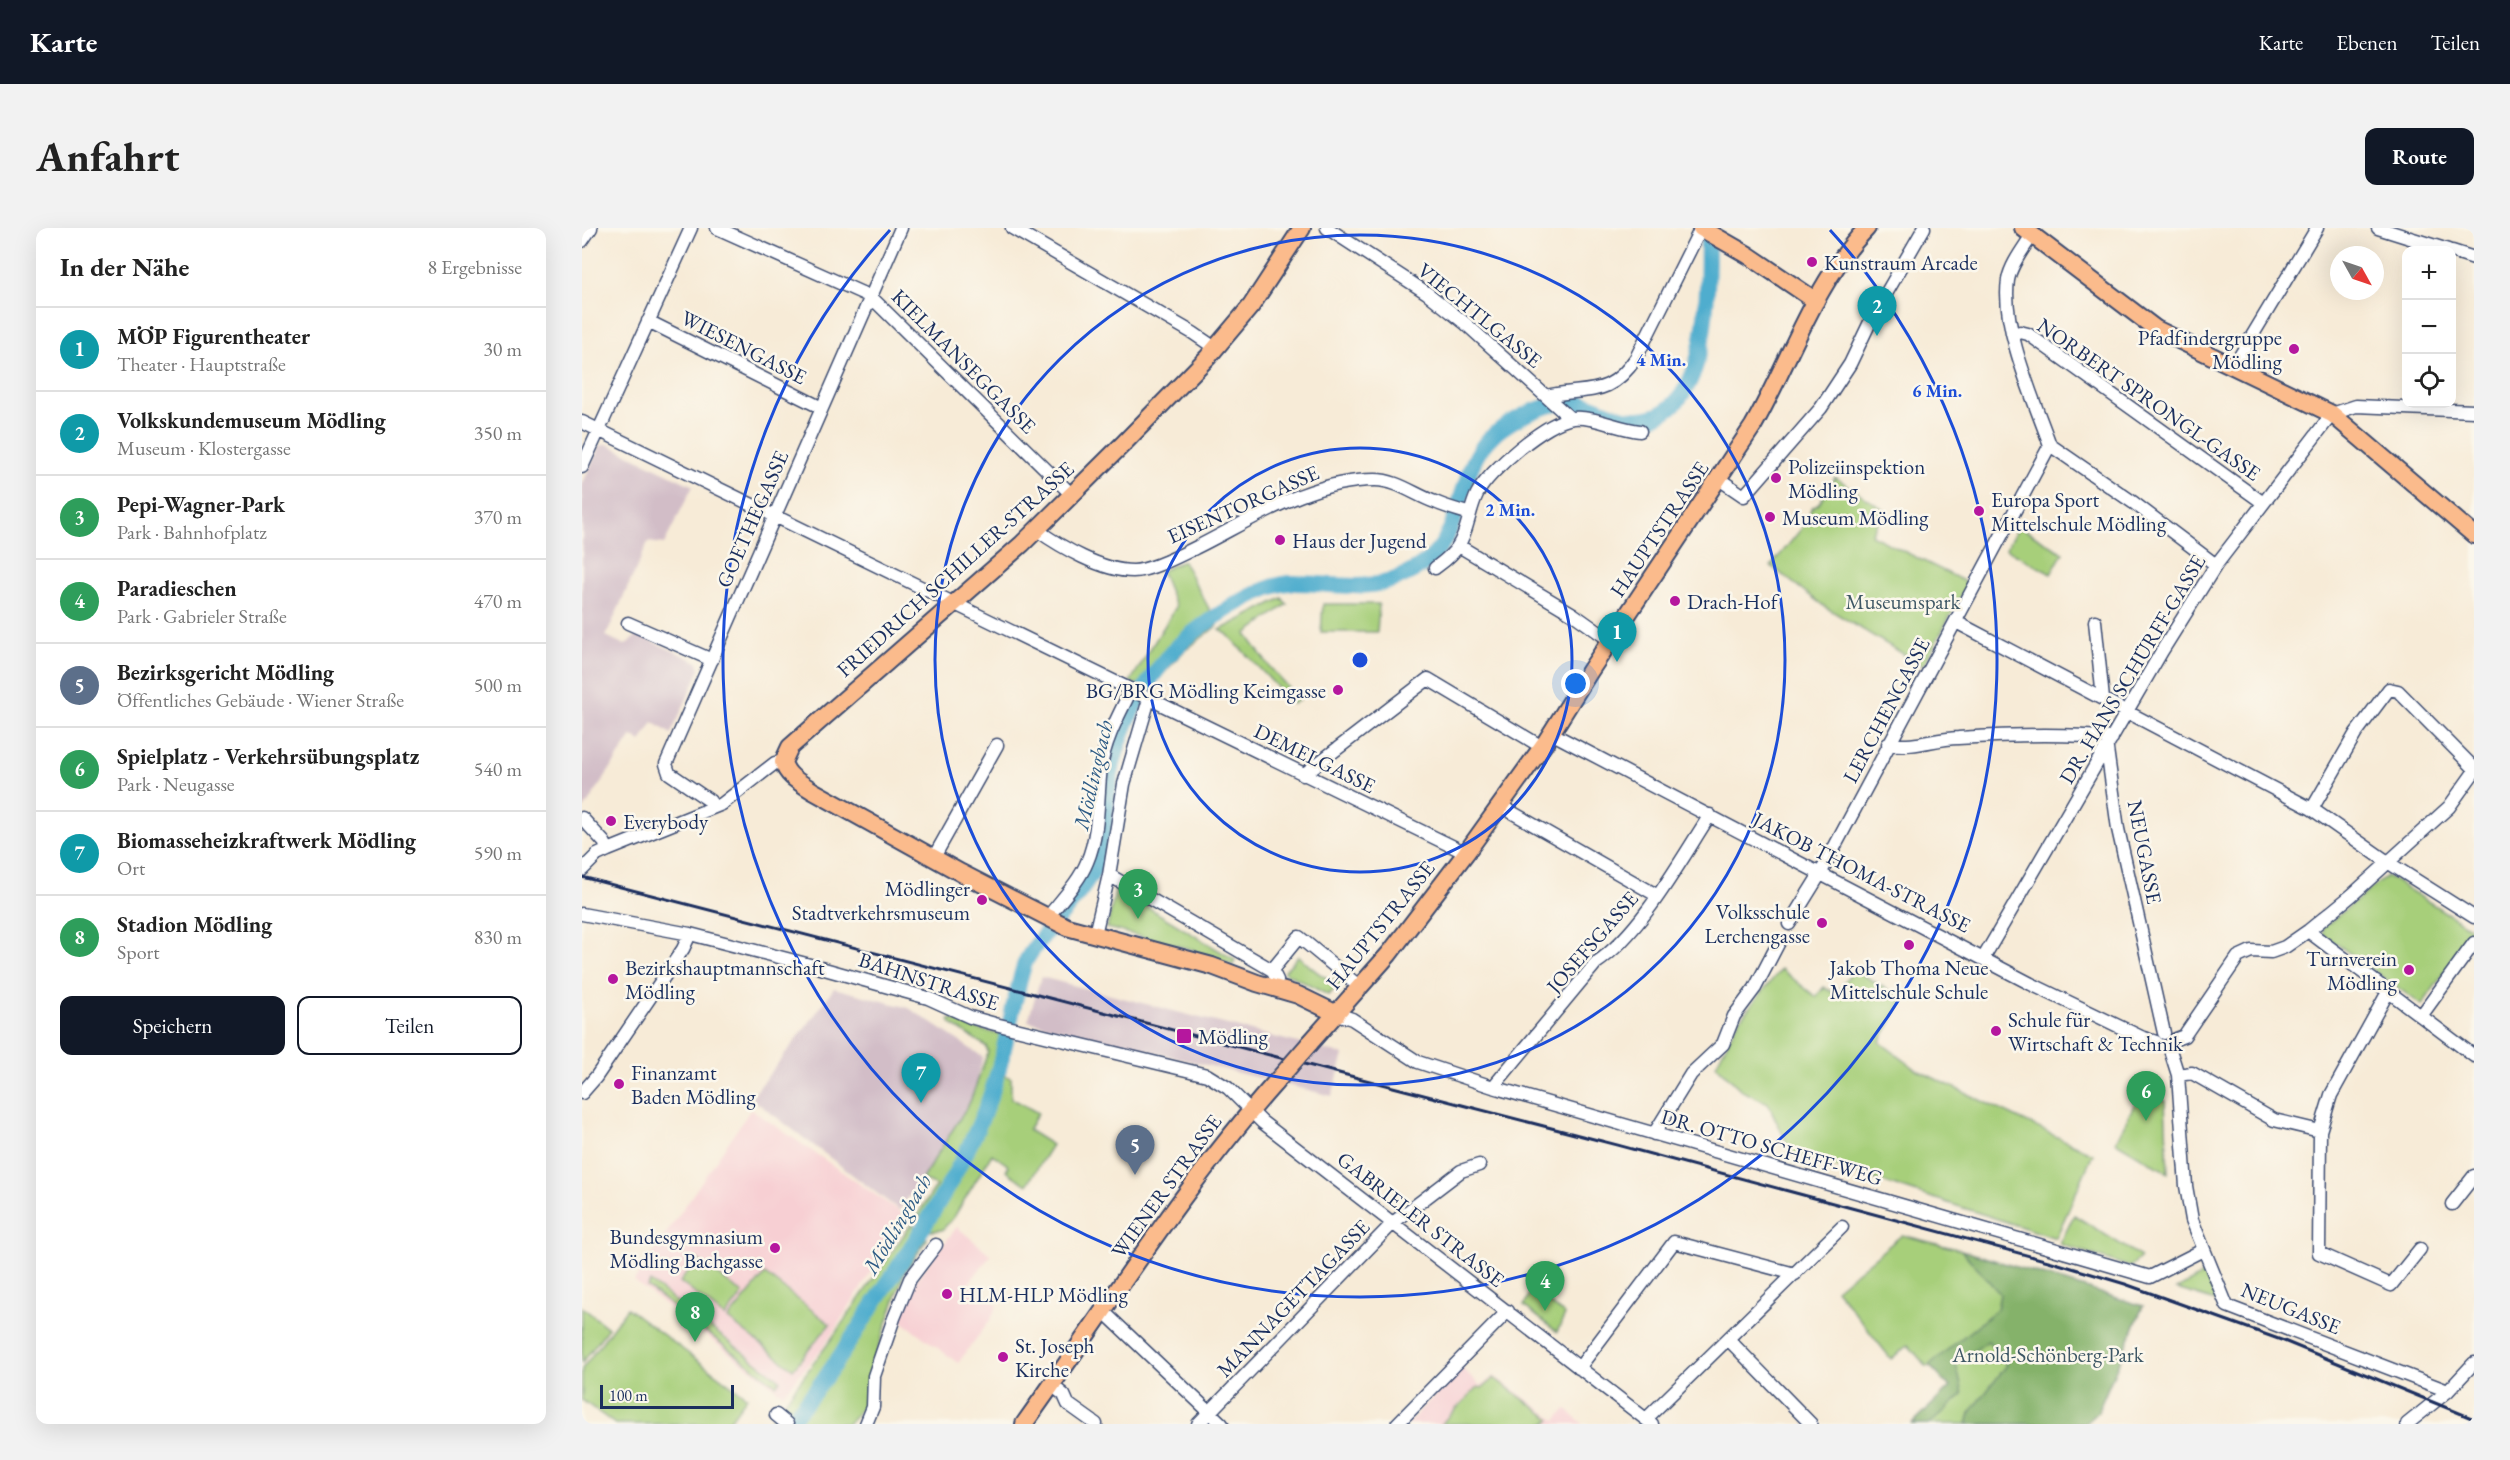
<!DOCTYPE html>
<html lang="de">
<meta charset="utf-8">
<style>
:root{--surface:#fff;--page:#f2f2f2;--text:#222;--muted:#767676;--line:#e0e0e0;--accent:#111827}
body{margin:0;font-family:"EB Garamond",serif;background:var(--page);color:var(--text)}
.controls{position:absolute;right:18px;top:18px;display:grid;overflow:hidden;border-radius:12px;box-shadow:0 6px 24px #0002}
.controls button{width:54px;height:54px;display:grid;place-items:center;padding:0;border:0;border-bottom:2px solid var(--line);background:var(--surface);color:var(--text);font:30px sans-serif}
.compass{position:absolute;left:1748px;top:18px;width:54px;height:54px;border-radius:50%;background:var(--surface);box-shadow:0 6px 24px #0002;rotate:130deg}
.scale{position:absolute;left:18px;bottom:15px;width:134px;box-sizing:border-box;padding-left:6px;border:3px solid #1b2f5e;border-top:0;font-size:16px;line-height:21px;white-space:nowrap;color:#1b2f5e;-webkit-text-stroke:4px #fbf7ec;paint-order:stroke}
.you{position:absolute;left:994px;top:456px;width:21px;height:21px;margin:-15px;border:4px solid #fff;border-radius:50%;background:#1a73e8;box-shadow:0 0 0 9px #1a73e833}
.badge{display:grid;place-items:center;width:39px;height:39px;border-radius:50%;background:var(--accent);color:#fff;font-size:20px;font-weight:700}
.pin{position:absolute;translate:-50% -50px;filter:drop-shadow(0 2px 3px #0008)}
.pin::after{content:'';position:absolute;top:32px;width:21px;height:18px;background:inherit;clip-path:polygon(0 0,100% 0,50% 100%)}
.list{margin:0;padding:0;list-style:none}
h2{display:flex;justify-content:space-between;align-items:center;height:78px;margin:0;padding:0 24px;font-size:26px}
h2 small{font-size:20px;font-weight:400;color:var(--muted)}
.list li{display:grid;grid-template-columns:39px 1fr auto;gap:18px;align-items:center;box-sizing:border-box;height:84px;padding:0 24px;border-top:2px solid var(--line)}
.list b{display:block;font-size:22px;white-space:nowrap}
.list p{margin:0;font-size:20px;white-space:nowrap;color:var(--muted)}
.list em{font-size:20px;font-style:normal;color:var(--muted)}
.actions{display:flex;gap:12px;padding:18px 24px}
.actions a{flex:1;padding:14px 0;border:2px solid var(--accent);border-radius:12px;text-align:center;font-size:21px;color:var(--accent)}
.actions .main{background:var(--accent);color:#fff}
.icon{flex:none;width:33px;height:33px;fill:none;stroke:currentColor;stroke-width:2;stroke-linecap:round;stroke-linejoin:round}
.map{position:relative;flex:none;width:1892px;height:1196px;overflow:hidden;border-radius:12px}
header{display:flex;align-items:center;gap:36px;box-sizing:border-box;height:84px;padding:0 30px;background:var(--accent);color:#fff}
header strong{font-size:28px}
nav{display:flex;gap:33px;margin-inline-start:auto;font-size:21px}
.intro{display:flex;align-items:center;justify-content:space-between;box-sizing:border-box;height:144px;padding:0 36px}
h1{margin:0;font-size:42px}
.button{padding:15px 27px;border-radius:12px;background:var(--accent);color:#fff;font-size:21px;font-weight:700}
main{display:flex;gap:36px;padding:0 36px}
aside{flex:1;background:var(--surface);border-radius:12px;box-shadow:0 6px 24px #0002}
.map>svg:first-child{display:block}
.built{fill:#f7cfd3}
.industrial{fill:#d2bdc7}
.green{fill:#a7cf7a;stroke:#617f6c;stroke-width:1.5}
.forest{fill:#85b26a;stroke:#507064;stroke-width:1.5}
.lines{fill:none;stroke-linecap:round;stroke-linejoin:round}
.river{stroke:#4fadce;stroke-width:16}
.minor-casing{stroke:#3c4b70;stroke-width:15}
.major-casing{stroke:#3c4b70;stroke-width:20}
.minor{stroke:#fff;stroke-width:12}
.major{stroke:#fbbb8c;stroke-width:16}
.rail{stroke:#1b2f5e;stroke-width:3}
.major-bridge-casing{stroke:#3c4b70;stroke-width:20;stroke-linecap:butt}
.major-bridge{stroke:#fbbb8c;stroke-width:16}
.ring{fill:none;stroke:#1d4ed8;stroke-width:3}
.poi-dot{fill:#b5179e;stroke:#fbf7ec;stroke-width:2}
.labels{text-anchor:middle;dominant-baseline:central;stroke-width:5;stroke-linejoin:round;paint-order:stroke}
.poi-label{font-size:21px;fill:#1b2f5e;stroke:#fbf7ec;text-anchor:start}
.street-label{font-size:21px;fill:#1b2f5e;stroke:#fbf7ec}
.park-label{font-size:21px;fill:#3e5765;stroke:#fbf7ec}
.water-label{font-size:22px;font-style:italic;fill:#2d5b85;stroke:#fbf7ec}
.centre{fill:#1d4ed8;stroke:#fbf7ec;stroke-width:3}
.ring-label{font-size:18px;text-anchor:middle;font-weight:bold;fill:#1d4ed8;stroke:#fbf7ec;stroke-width:5;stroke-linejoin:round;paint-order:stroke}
</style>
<header>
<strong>Karte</strong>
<nav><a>Karte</a><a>Ebenen</a><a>Teilen</a></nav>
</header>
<div class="intro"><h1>Anfahrt</h1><a class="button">Route</a></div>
<main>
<aside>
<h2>In der Nähe<small>8 Ergebnisse</small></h2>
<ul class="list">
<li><span class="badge" style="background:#0f9aa8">1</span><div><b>MÖP Figurentheater</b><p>Theater · Hauptstraße</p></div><em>30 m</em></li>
<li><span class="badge" style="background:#0f9aa8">2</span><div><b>Volkskundemuseum Mödling</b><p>Museum · Klostergasse</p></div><em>350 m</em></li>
<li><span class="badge" style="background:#2e9e5b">3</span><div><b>Pepi-Wagner-Park</b><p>Park · Bahnhofplatz</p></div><em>370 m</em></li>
<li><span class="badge" style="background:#2e9e5b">4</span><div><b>Paradieschen</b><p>Park · Gabrieler Straße</p></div><em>470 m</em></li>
<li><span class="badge" style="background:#5c6f8a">5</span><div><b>Bezirksgericht Mödling</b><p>Öffentliches Gebäude · Wiener Straße</p></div><em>500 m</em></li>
<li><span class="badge" style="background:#2e9e5b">6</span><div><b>Spielplatz - Verkehrsübungsplatz</b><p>Park · Neugasse</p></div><em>540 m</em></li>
<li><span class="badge" style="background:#0f9aa8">7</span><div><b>Biomasseheizkraftwerk Mödling</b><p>Ort</p></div><em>590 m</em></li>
<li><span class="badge" style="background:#2e9e5b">8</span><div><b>Stadion Mödling</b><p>Sport</p></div><em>830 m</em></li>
</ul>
<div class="actions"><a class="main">Speichern</a><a>Teilen</a></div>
</aside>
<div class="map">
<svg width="1892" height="1196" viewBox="0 0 1892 1196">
<rect width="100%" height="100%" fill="#fbf7ec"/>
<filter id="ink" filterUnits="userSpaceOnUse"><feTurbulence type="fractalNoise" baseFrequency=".0167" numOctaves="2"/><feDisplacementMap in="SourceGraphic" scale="12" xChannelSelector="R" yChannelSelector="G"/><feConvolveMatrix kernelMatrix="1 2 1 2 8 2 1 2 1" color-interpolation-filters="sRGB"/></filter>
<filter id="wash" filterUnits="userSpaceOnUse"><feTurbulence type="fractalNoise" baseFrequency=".008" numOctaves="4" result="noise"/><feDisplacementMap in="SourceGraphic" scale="24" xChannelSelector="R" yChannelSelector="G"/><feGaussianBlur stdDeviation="1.35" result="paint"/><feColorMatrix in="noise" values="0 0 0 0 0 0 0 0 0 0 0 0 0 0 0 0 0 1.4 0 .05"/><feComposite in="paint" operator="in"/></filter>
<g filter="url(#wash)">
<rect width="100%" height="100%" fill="#f7ebd7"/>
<path class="built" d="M169,881L324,988L243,1117L201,1166L52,1053Z
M375,999L409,1027L387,1055L415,1077L409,1091L376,1135L318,1092L334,1052Z
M880,1140L899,1158L912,1148L974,1192L984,1181L1001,1196H825Z"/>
<path class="industrial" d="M25,216L111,258L82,316L66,314L24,408L43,417L56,407L116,434L118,441L89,506L71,494L59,514L50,508L2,581L0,580V257L18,218Z
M459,749L762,827L750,868L446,793Z
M252,760L327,780L401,829L396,847L397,851L388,874L340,951L317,982L169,870L230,791Z"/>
<path class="green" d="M1253,249L1302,282L1289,307L1386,355L1341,438L1243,379L1189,338L1225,294L1229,280L1237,275Z
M1437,298L1481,325L1469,346L1424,321Z
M601,333L636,397L601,424L568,461L548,454L594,379L579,343Z
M700,370L705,376L664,406L687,438L717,472L711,476L645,406L638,402Z
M741,376H797L795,404H739Z
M1805,648L1892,702L1840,777L1741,706V700Z
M534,660L653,732L651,737L612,725L613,722L525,700Z
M716,728C730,739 743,756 763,752L746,767L702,744Z
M1199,741L1234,769L1242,759L1255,767L1271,741L1322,771L1298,814L1335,842L1511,926L1474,1010L1209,924L1186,875L1160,863L1134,837L1157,792Z
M370,791L388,799L425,808L419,846L429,850V870L456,885L446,902L470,917L445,957L424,943L427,938L410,926L372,989L360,1002L349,1003L336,986L354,958L340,951L388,874L406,824L404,818L369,796L367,792Z
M1555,871L1583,872L1586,945L1534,914Z
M1492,987L1559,1029L1548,1039L1478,1016Z
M330,995L345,1011L322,1046L296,1121L284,1175L266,1196H184L193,1187L248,1113Z
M1320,1007L1379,1022L1561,1078L1515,1185L1503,1196H1330L1368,1159L1347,1137L1345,1139L1326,1117L1309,1131L1254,1061Z
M115,1031L161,1066L143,1089L98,1054Z
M1626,1044L1640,1075L1595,1061Z
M183,1046L248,1096L211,1141L146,1091Z
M68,1054L198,1152L194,1157L65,1059Z
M949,1061L983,1087L975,1104L942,1078Z
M0,1079L26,1100L0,1135Z
M45,1080L165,1169L145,1196H33L0,1172V1141Z
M912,1150L969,1191L963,1196H859L896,1159L900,1160Z"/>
<path class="forest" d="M1379,1022L1561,1078L1515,1185L1503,1196H1385L1388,1185L1425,1137L1406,1113L1374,1136L1381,1166L1348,1196H1330L1368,1159L1347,1137L1415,1081L1418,1066Z"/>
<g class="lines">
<path class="river" d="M205,1196C241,1158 265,1117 294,1073C333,1013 377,948 403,882C417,848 424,811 432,776C436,763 438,748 443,735C447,725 455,716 462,707C479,686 501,664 513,640C524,617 523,590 526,565C533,509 558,455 598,416C619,396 680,356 708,355C744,354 782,365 816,350C867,329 869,299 885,251C890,235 897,220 910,208C931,190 974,168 1003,176C1019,180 1033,190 1051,191C1133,195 1125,54 1126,0"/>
</g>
</g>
<g filter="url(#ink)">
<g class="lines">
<defs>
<path id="minor" d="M135,0L289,69L490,267
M430,0L611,105L633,120
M745,0L845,65L884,96L988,190
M1796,0L1866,22
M0,13L9,0
M1870,23L1892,30
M66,93L240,180
M1432,106L1438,104L1446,106L1680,274
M1652,138L1735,0
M964,168C1008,159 1027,170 1054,130L1119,0
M0,194L884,625
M1468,217L1552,275L1634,337
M0,239L109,0
M1137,251L1162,268L1239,180L1268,136L1290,90L1342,0
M455,302C479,319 520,343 551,343C568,343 599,327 615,319C671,291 728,252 793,252C815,252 833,267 853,274C864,279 876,282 888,286
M877,318L991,386L1029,413
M853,340C861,334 871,327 876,318C886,303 887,282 895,266C906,243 965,193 991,190C1012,188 1036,201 1058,203
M1513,393L1521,471
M1374,394L1730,581L1807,635L1892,689
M46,395L130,432
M969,505L1449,756L1559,809L1574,814
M1306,516C1336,520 1349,511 1376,510C1426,507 1480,505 1530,510
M1525,521L1536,601L1582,805
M721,547L846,451L960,519
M917,577L1076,668
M132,579L128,573L87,545L84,536L319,0
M1730,581L1774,505L1807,461L1816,463L1892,540
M0,590L22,614L26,622
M352,629L415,517
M0,642L15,627L26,622L140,576L193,535L201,534
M527,647L690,742L695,752L693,759
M0,686L108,706L228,737L346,770L388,789L413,796L625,847L646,860L680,894L1070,1196
M465,690C479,672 497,654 505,634C518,603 515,571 519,539C523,511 537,487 549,462
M1207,696L1238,646L1468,217C1452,172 1419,99 1426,52C1429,36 1442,20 1450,7
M1726,703L1892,828
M513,706L527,647L542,556L567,471
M1402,729L1580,423L1634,337L1750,186L1774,178L1892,183
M690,742L717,709L779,760
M1806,764L1749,867L1738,903L1737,1025L1809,1057L1838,1021
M755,786L770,791L836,834L911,859L1568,1049L1621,1022
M1839,788L1892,715
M1594,811L1602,808L1656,729L1669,723L1689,724L1703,719L1726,703L1770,667L1867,579L1892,544
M1589,825L1596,847L1604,958L1610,992L1645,1078L1866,1163
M1596,847L1610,845L1692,892L1738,903
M911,859L1014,735C1059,705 1098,633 1128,587
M0,865L14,849L101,721L108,706
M1072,906L1109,846L1141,816L1152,788L1173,760L1197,714
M1870,976L1892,948
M521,1083L640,1196
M1146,1111L1229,1196
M997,1140L1092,1014L1213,1046
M470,1157L482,1167L486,1176L514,1196
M194,1187L205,1196
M1064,1191L1260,999
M284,1196L291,1179L292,1148L312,1090L328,1051L354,1017
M616,1196L812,994L879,943L897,937
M815,1196L926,1083
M1825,1196L1866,1163L1892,1135"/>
<path id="major" d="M720,0L669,78L626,129L542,215L440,316L208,519L201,534C205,549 219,555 231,563L379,645L485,699L630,738L675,755L716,767L755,786
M1119,0L1166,27L1234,73
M1441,0L1574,101L1750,186L1892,307
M727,816L807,726L884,625L963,515L1008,443L1171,198C1208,133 1232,55 1285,0
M442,1196C524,1082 599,961 693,855"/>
</defs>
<use href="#minor" class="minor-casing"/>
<use href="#major" class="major-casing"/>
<use href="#minor" class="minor"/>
<use href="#major" class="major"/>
<path class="rail" d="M0,649L1035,917L1470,1034L1543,1056L1702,1113L1892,1191"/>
<defs>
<path id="major-bridge" d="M693,855L727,816"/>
</defs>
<use href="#major-bridge" class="major-bridge-casing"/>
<use href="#major-bridge" class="major-bridge"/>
</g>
</g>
<g class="ring">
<circle cx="778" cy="432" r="212"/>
<circle cx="778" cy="432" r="425"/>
<path d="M1248 2A637 637 0 1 1 308 2"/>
</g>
<g class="poi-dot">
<circle cx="1230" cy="34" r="6"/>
<circle cx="1712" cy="121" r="6"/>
<circle cx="1194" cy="250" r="6"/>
<circle cx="1397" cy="283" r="6"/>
<circle cx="1188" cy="289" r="6"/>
<circle cx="698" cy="312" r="6"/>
<circle cx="1093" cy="373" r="6"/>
<circle cx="756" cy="462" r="6"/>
<circle cx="29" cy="593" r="6"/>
<circle cx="400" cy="672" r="6"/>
<circle cx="1240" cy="695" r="6"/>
<circle cx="1327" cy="717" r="6"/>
<circle cx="1827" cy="742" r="6"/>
<circle cx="31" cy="751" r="6"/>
<circle cx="1414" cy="803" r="6"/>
<rect x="594" y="800" width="16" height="16" rx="3"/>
<circle cx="37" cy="856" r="6"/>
<circle cx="193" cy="1020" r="6"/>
<circle cx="365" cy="1066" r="6"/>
<circle cx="421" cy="1129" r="6"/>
</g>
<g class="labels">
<g class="poi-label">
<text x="1242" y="34">Kunstraum Arcade</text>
<text x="1700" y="109" text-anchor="end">Pfadfindergruppe<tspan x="1700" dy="24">Mödling</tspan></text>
<text x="1206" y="238">Polizeiinspektion<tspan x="1206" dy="24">Mödling</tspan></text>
<text x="1409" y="271">Europa Sport<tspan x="1409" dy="24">Mittelschule Mödling</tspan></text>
<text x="1200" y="289">Museum Mödling</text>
<text x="710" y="312">Haus der Jugend</text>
<text x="1105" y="373">Drach-Hof</text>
<text x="744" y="462" text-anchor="end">BG/BRG Mödling Keimgasse</text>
<text x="41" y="593">Everybody</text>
<text x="388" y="660" text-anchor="end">Mödlinger<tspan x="388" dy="24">Stadtverkehrsmuseum</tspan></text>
<text x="1228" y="683" text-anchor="end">Volksschule<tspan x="1228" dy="24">Lerchengasse</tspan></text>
<text x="1815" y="730" text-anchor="end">Turnverein<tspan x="1815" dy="24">Mödling</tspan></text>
<text x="43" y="739">Bezirkshauptmannschaft<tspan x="43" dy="24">Mödling</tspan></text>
<text x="1327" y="739" text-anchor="middle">Jakob Thoma Neue<tspan x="1327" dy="24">Mittelschule Schule</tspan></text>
<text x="1426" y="791">Schule für<tspan x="1426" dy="24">Wirtschaft &amp; Technik</tspan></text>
<text x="616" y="808">Mödling</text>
<text x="49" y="844">Finanzamt<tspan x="49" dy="24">Baden Mödling</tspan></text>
<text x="181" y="1008" text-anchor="end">Bundesgymnasium<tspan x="181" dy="24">Mödling Bachgasse</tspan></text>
<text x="377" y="1066">HLM-HLP Mödling</text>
<text x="433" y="1117">St. Joseph<tspan x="433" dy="24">Kirche</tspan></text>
</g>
<g class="street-label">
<text transform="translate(898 87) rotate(39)">VIECHTLGASSE</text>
<text transform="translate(162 119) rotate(27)">WIESENGASSE</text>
<text transform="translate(382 133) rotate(45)">KIELMANSEGGASSE</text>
<text transform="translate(1567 171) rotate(35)">NORBERT SPRONGL-GASSE</text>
<text transform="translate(661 276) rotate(-24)">EISENTORGASSE</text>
<text transform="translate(170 291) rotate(-66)">GOETHEGASSE</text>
<text transform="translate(1077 301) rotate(-56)">HAUPTSTRASSE</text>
<text transform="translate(373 341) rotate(-42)">FRIEDRICH SCHILLER-STRASSE</text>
<text transform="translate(1550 441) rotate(-59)">DR. HANS SCHÜRFF-GASSE</text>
<text transform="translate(1304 482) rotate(-62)">LERCHENGASSE</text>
<text transform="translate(733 530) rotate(26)">DEMELGASSE</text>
<text transform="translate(1563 624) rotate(79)">NEUGASSE</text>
<text transform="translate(1280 644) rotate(27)">JAKOB THOMA-STRASSE</text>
<text transform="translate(798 697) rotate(-51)">HAUPTSTRASSE</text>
<text transform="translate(1010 714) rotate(-49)">JOSEFSGASSE</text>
<text transform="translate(347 753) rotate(18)">BAHNSTRASSE</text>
<text transform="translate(1190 919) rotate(16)">DR. OTTO SCHEFF-WEG</text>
<text transform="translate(584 958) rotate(-54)">WIENER STRASSE</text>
<text transform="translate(839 991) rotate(38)">GABRIELER STRASSE</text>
<text transform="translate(711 1070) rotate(-46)">MANNAGETTAGASSE</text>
<text transform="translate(1709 1080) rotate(22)">NEUGASSE</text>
</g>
<g class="park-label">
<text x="1321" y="373">Museumspark</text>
<text x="1466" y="1126">Arnold-Schönberg-Park</text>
</g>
<g class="water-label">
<text transform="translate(511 547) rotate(-77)">Mödlingbach</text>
<text transform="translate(315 996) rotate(-59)">Mödlingbach</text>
</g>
</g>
<circle cx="778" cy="432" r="9" class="centre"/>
<g class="ring-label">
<text x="1079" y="138">4 Min.</text>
<text x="1355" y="169">6 Min.</text>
<text x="928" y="288">2 Min.</text>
</g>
</svg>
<div class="controls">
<button>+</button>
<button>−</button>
<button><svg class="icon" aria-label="locate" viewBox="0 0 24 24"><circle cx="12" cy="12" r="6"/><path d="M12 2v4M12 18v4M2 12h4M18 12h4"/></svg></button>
</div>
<svg class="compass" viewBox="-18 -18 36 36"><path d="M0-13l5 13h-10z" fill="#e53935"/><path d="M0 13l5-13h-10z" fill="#767676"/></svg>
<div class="scale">100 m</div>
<div class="you"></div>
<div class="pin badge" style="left:1035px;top:434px;background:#0f9aa8">1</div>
<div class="pin badge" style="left:1295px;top:108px;background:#0f9aa8">2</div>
<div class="pin badge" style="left:556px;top:691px;background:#2e9e5b">3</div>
<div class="pin badge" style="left:963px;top:1083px;background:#2e9e5b">4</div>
<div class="pin badge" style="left:553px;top:947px;background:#5c6f8a">5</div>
<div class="pin badge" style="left:1564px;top:893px;background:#2e9e5b">6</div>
<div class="pin badge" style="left:339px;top:875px;background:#0f9aa8">7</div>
<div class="pin badge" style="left:113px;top:1114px;background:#2e9e5b">8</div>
</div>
</main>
